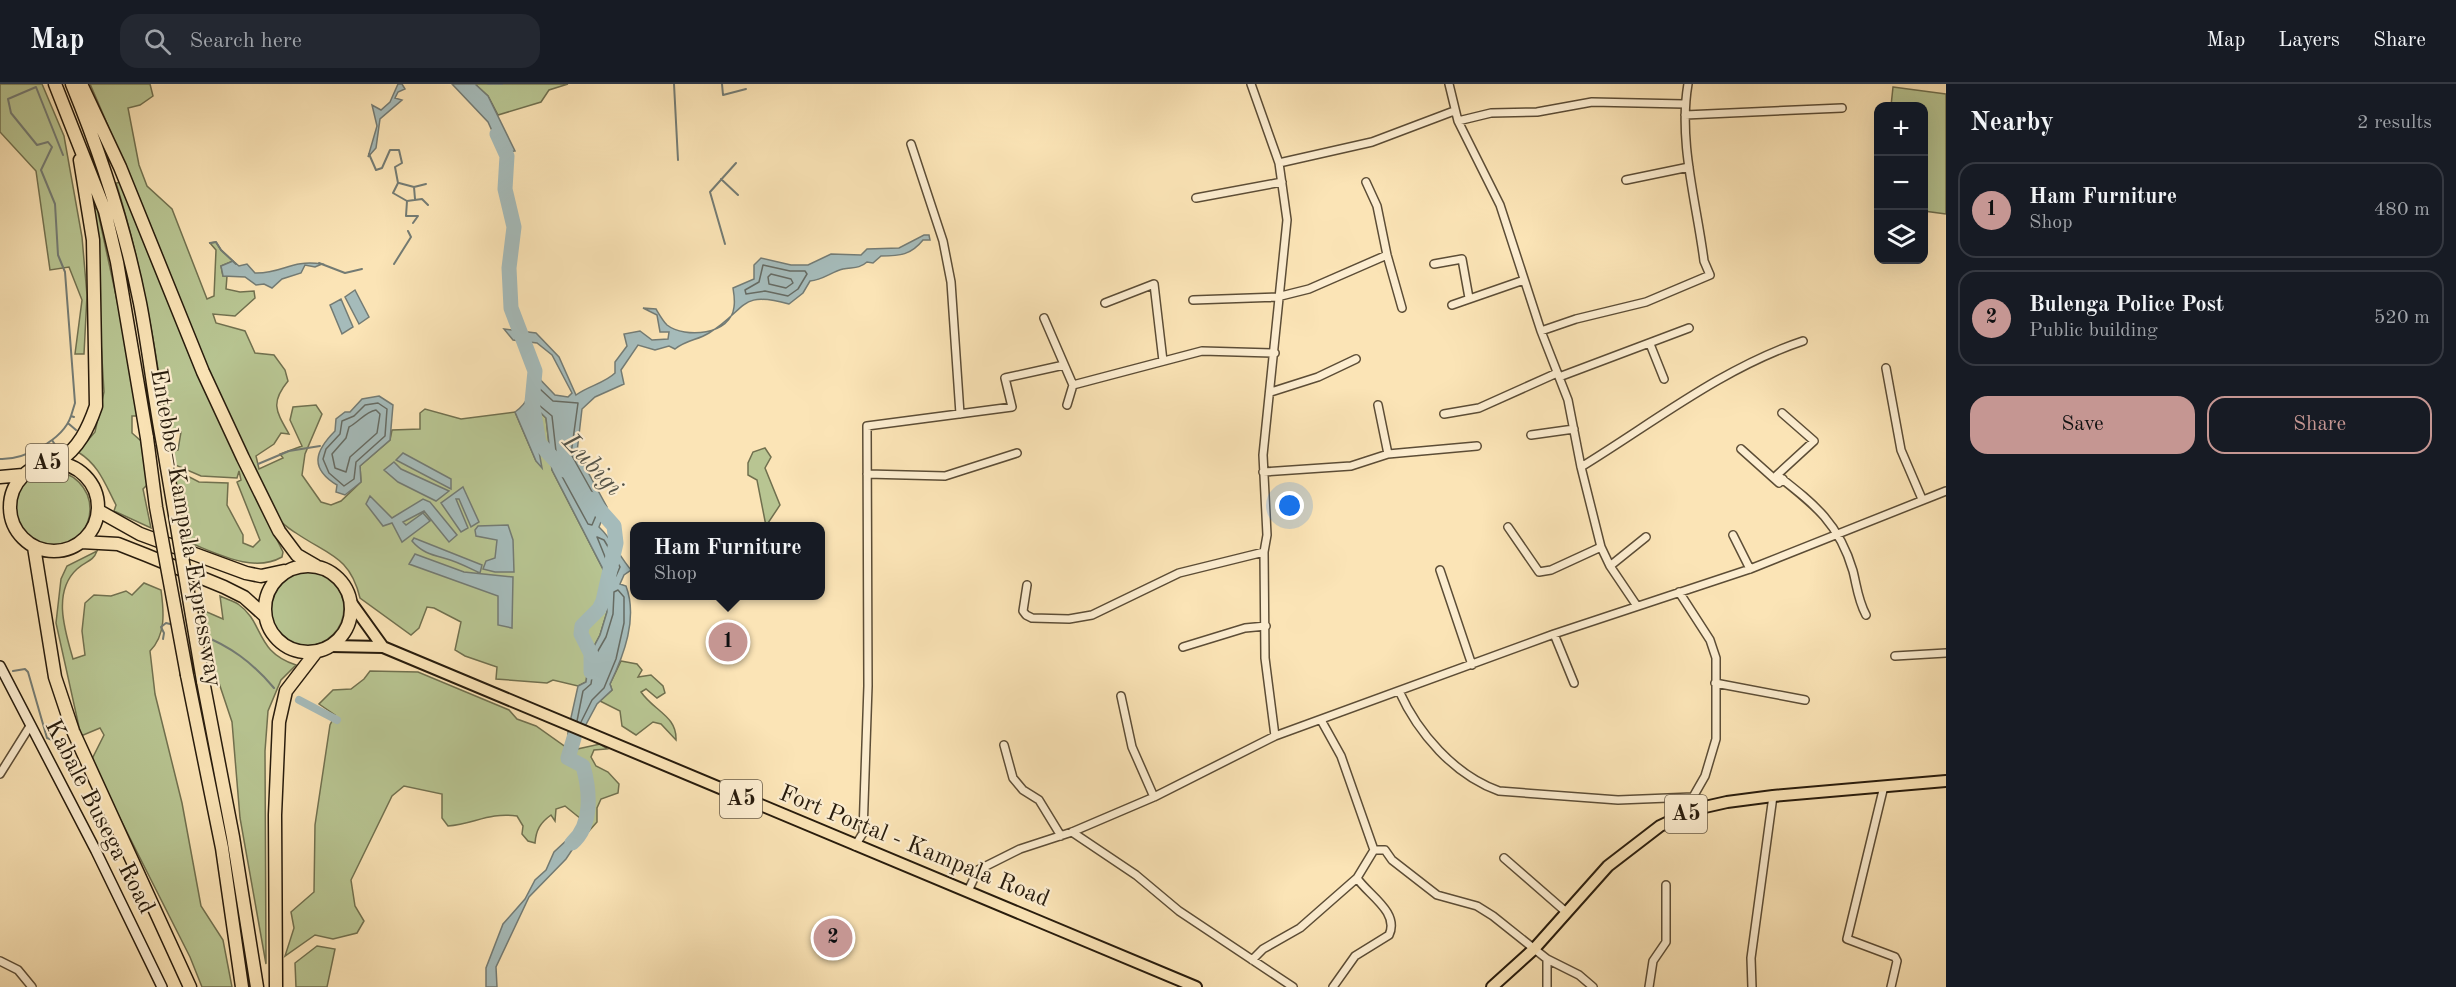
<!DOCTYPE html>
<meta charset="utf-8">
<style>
:root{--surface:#171b24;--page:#242831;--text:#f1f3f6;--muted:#9ea1a6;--line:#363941;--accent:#c59692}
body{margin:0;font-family:"Old Standard TT",serif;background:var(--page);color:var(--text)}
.controls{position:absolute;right:18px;top:18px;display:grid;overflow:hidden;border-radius:12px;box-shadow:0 6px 24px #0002}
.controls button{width:54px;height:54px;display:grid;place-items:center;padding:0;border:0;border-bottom:2px solid var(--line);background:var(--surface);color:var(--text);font:30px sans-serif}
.you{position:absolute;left:1290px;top:422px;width:21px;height:21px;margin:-15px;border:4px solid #fff;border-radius:50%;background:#1a73e8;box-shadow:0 0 0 9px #1a73e833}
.badge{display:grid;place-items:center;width:39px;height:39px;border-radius:50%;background:var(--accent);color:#111;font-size:20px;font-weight:700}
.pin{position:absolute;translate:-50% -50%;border:3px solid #fff;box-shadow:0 2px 6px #0006}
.popup{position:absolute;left:630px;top:438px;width:195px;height:78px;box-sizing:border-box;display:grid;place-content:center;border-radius:12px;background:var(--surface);filter:drop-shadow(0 2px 4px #0005);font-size:20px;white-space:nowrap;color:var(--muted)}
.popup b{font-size:22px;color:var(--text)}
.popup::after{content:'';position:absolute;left:50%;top:100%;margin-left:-12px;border:12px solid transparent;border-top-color:var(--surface)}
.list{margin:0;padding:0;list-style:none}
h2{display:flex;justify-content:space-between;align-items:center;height:78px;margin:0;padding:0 24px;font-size:26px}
h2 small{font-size:20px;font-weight:400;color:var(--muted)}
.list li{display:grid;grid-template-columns:39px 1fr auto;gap:18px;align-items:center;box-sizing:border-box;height:96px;margin:0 12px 12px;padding:0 12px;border:2px solid var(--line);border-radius:18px}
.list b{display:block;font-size:22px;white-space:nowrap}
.list p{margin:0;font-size:20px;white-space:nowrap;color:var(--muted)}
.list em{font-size:20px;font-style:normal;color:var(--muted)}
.actions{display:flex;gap:12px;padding:18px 24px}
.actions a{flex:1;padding:14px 0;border:2px solid var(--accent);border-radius:18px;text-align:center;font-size:21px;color:var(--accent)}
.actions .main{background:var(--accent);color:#111}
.icon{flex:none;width:33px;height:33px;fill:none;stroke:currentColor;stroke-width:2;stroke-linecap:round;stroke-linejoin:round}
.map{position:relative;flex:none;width:1946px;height:903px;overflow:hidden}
header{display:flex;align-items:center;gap:36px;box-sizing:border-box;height:84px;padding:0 30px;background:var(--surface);border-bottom:2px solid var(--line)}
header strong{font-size:28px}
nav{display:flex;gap:33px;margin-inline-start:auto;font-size:21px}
.search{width:420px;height:54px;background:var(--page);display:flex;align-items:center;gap:15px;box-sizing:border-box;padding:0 21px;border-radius:18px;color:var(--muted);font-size:22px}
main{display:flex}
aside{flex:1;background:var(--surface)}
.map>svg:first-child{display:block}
.green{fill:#b8c592;stroke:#70704f;stroke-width:1.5}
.water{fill:#a5bbba;stroke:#737b74;stroke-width:1.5}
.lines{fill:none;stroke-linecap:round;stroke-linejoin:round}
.shore{stroke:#666b63;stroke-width:1.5}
.stream{stroke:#737b74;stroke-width:2}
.canal{stroke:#a5bbba;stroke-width:8}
.river{stroke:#a5bbba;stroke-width:15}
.street-casing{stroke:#5c4d36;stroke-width:10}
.secondary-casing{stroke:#271b0c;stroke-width:12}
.primary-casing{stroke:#271b0c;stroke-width:14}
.highway-casing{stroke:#271b0c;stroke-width:15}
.street{stroke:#fcedd0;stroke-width:7}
.secondary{stroke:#fcedd0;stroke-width:9}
.primary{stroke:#fbe4b6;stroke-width:10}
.highway{stroke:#fbe4b6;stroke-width:12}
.highway-bridge-casing{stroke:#271b0c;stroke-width:15;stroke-linecap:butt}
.highway-bridge{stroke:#fbe4b6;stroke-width:12}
.labels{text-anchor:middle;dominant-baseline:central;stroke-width:4.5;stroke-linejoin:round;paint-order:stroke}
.shield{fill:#fcedd0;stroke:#675a47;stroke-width:1.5}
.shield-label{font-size:22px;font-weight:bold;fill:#271b0c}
.street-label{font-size:24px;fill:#271b0c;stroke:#fcedd0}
.water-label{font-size:26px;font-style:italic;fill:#535349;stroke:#fcedd0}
</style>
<header>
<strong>Map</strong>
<div class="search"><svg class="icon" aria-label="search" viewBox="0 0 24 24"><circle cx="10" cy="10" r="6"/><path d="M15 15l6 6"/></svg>Search here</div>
<nav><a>Map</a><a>Layers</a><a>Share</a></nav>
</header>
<main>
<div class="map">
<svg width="1946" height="903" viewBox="0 0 1946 903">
<rect width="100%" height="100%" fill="#fbe4b6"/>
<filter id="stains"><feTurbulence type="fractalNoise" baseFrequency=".00333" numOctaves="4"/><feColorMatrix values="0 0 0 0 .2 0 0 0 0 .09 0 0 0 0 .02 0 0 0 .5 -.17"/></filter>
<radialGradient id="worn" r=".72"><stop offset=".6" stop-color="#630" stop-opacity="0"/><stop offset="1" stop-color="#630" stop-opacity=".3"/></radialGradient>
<path class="green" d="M0,0H42L64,52L82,153L87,211L84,270H75L82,216L69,183L50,186L36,87L0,48Z
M90,0H150L153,12L140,21L128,24L139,81L147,102L172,125L207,215L214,212L216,166L210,159L216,158L221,166L233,177L221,182L223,192H227L226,205L240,208L254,207L255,214L235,232L213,230L216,239L245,247L255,269L274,271L285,286L288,297C270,319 276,327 289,350L281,349L274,360L256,372L259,385L283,374L280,370L302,362L290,336L293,323L316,321L322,330L305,370L302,391L321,418L331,421L341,417L361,398L360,382L390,356L392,346L420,345V329L425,325L461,335L515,328L536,377L532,331L536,324L546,334L552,386L606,491L607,528L600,551L590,570L586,598L578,602L553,596L547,599L496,595L497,583L465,572L455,566L461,538L434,524L427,523L419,544L411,551L360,514C350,472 328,471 296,449C290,445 283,441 279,435C205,295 154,145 90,0Z
M475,0H568L549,6L541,18L498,31L488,12Z
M1893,3L1946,10V130L1924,127V22H1891Z
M121,98L191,275L225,349L283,468L282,473C252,490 215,468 185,457L174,385L199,398L228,399L227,421L243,451V459L253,463L260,456L237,398L241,396L239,387L237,394L201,392L173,380L171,368L178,366L181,348L168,351C156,266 142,181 116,99Z
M97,124L133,290L138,332H132V349L141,357L147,401L143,405L151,444L114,427L116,421C105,400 99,381 78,368L95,348L104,308L93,125Z
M765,364L771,373L765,384L780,421L766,442L757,396L748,391V379L753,368Z
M14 425a38 38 0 1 1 76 0a38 38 0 1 1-76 0Z
M97,467C93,478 85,477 77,485C52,508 65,547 73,575L85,571L82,547L85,519L94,511L111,512L126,507L132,511L144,499L161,506C164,528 166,551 150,567L155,610L182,719L201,822L223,856L232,903H202L190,873L91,677L104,651L100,644L81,652L56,539L61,495L67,482Z
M268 524a38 38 0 1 1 76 0a38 38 0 1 1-76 0Z
M220,512C226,515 233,517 238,520C265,539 254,567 296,581L281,596L268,627L265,667L266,880L240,734L232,638L207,563L200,525L223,535Z
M621,577L637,580L642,586L638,593L651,591L663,602L665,609L657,614L646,605L641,608C654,627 677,632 676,656L661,640L653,638L636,651L622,642L620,627L600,617L612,606L610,600Z
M370,587L418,588L509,626L517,635L536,642L567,664L568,673L573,666L600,660L607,665L594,666L591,673L596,682L608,688L619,700L618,709L601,715L597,724V738L589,747L581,735L565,722L556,725L555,737L551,731C540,739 536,746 535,759L528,757L522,750L523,742L517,732C489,728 474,740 448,742L442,734V710L404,702L392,712L351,796L355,822L364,837L357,849L333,855L315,851L285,872L294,844L291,828L314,808L315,741L330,641L335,631L319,620L333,606L351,605L364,595Z
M317,862L335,865L327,903H296L295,879Z"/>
<path class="water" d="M398,0H402L405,5L398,8L395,14L402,16L380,35L376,64L368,73L377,42L372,21L381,26L390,18Z
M452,0H475L488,12L515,67L502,69L488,38Z
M924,151H929L930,156H923C911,171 900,172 881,172L873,179L867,178C859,185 853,183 843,185C831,188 823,196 810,197L803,209L789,220C738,206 748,225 709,249C698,256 686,256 675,265L669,262L655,266L638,261L621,286L624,300L595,313L582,325L577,368L607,423L599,443C612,455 619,472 631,486L624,491L620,500L626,502C638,534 624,571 610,600L612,606L597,620L568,674V647L578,602L586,598L590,570L600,551L607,528L606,491L552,386L546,334L536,324L532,329L542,384L536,377L515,328C529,318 533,305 532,287L555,311L568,313L572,309L552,271L537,259L513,256L504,245L536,249L559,273L576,311C588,302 605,299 615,289V278L627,262L624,250L640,247L652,256L668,255L669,248H660L657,231L643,224L656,225C659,230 663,237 667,241C685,255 731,251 734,223C735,217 734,210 733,204L754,195V181L761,174L791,181H808L831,170L861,171L867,165L899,164Z
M233,177L239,182L247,180L255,189C282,190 291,175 322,180L315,183L305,181L301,189L282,195L272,204L264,200L256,201L245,193L223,192L221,182Z
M355,206L369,233L359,240L345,213Z
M341,215L353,243L342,250L330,221Z
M379,312L393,321L390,356L360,382L361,398L345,411L336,408L337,401C309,384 315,367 335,347L336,335L345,328H350L362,315Z
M403,369L451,395V405L396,376Z
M394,378L401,385L449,407L436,417L398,398L384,386Z
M463,403L479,438L471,443L459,415H456L468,444L461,448L441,419Z
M370,412L392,434L423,415L430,418L457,451L449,458L424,427L403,438L406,441L423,429L430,437L402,458L392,439L383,442L366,420Z
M508,441L513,456L514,488H495L483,485L486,477L495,474L497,456L476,452L475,446L478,442Z
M414,454L482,481L480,489C469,484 458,478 447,475C433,471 422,469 412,457Z
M415,470L464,488L513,493L512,544L498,541V512L409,480Z
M583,741L589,747L578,757L566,775L529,813L496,883L497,903H486V884L503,840L525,815L535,796L546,786L554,768Z"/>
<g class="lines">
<path class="shore" d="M763,181L790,187H805L807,190L798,205L788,212L765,207L746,210L745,206L759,198Z
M771,190L791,195L793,199L786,204L769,200L768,193Z
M540,305L553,317L578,319L571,370L600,422L592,441L588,440L558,385L552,332L534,317Z
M378,319L387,325L385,352L356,378L354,395L344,402L329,389L323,375L326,365L340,350L342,337L354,332L365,321Z
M376,326L380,330L377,349L350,373L346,388L335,384L332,370L346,354L349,343C359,338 365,328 376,326Z
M597,453L604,456L620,483L616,492L612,490Z
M577,637L583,607L591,600L595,572L606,553L613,530L614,508L618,506L624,513V539L616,575L604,604L592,616L581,638"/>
<path class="stream" d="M488,0H502
M674,0L678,76
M722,0L723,11L746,5
M369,70L376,86L382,84L390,66H399L402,79L395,83L398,99L393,109L407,117L406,132H418L413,139
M63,71L36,3L8,15L11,29L37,61L48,58L52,63L41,86L55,120L58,171L65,188L75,319L71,332L74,333
M721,95L738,111
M399,99L414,103
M415,115L414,103L426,100
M407,117L422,115L428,121
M210,159L216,158L221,166L236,180
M725,160L710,108L736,79
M319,179L345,189L362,185
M394,180L411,153L408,147
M69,340L76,346
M52,356L57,364
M33,366L36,375
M0,375C24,376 63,356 71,332
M258,380L289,367L320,362
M199,550C230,562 252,578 274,604
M163,555L164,549L161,543L166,539L174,541
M13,587L25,585L28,588L47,654L55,657"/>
<path class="canal" d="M299,616L337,636"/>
<path class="river" d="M497,50L507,72L505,105L514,143L509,184L511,224L535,287L532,318L539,359L564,386
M590,415L614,442L616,459L603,517L599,525L582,542L581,550L591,570V588
M572,759C593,741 590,707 583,682L568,674L574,654"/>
<defs>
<path id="street" d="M1251,0L1279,79L1287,136L1263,371L1267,451L1264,468L1265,574L1275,652
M1449,0L1458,37L1500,121L1541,247L1568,316L1581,383L1601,463L1610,482L1637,522
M1685,31L1842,24
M1458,37L1491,29L1537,28L1592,18L1684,20
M911,60L943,157L951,198L960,330
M1279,79L1372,58L1454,27
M1626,96L1689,83
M1366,98L1377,122L1387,171L1402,224
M1196,114L1282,98
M1434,180L1462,175L1469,214
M1193,216L1277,213L1309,205L1387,171
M1105,219L1154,200L1163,277
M1452,221L1524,196
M1044,234L1073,301L1067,321
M1541,247L1576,235L1646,218L1710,191L1704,177C1697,120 1678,58 1688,0
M1650,260L1664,295
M1886,284L1901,366L1922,415
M1559,293L1689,244
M1073,301L1202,267L1275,269
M1271,308L1318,293L1356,275
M1378,321L1388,370
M1782,329L1814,357L1777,391C1814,420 1839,439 1853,487C1857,503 1858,516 1866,531
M1444,330L1479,324L1557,289
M1531,351L1574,345
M1741,365L1779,399L1783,395
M1581,383C1653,339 1722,284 1803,257
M1263,388L1351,382L1388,370L1477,362
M867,390L945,392L1017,369
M1508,443L1539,488L1551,486L1601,463
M1733,451L1750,485
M1610,482L1646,453
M1440,486L1472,581
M1027,501L1023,527L1026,531L1032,534L1069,535L1092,531L1179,489L1264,468
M1679,508L1710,556L1716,574V655L1705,692L1693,713L1696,725
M1554,550L1574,599
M1183,563L1245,544L1266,542
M1895,572L1946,569
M1715,599L1805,616
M1399,607C1418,649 1454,691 1499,707L1618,716L1693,713
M1121,612L1132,663L1154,713
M1321,636L1341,672L1374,766L1357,794C1367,810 1400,828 1389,851L1355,872L1333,903
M1004,661L1013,694L1023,706L1039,716L1061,752
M0,690L30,642
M1884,702L1847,855L1895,873L1897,877L1891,903
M1072,748L1136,791L1179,827L1293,903
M855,762L863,749L868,602L867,342L1012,323L1005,294L1064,281
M1374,766H1385L1392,776L1437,811L1477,822L1493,832L1547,875L1579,891L1593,903
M1504,774L1566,828
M968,807L978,786L1020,765L1072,748L1154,713L1275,652L1554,550L1750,485L1946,407
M1547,875V903
M1252,876L1263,865L1300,844L1357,794
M0,877L18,886L32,903
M1649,903L1653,877L1666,858V801
M1752,903L1751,874L1773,712"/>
<path id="secondary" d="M0,582L96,767L162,903"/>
<path id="primary" d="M350,517L383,563
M331,562L383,563L1196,903
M1492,903L1534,865L1608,782L1660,742L1696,725L1727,718L1773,712L1946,697"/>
<path id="highway" d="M55,0L105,127L117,178L147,354
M72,0C101,71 125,144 140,219C149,266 154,313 163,360
M81,0L120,83L203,288L243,374L279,447L297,471L316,482
M58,378C79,364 88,345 96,322L93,156L80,76
M10 423a44 44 0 1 1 88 0a44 44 0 1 1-88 0Z
M0,393L23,391
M99,427L140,450L246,489L261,492L284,487
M81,458L118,460L146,471L224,503L244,513L264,531
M34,463L55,593L73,647L190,903
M265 525a43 43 0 1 1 86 0a43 43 0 1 1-86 0Z
M187,591L222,764L242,903
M203,597L233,753L257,903
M276,903L275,731L279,638L286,607L316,568"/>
</defs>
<use href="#street" class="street-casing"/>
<use href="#secondary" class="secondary-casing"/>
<use href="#primary" class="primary-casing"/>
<use href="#highway" class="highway-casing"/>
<use href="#street" class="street"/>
<use href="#secondary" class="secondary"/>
<use href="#primary" class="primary"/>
<use href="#highway" class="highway"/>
<defs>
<path id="highway-bridge" d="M147,354L156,423L187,591
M163,360L203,597"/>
</defs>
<use href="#highway-bridge" class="highway-bridge-casing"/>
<use href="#highway-bridge" class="highway-bridge"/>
</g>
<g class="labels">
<g class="shield">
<rect x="26" y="360" width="42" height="38" rx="4.5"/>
<rect x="720" y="696" width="42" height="38" rx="4.5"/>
<rect x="1665" y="711" width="42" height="38" rx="4.5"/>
</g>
<g class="shield-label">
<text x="47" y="379">A5</text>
<text x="741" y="715">A5</text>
<text x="1686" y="730">A5</text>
</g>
<g class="street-label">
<text transform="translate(185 444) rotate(80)">Entebbe–Kampala Expressway</text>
<text transform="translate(99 733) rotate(63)">Kabale Busega Road</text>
<text transform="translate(914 763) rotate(22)">Fort Portal - Kampala Road</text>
</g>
<g class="water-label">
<text transform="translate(592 381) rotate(47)">Lubigi</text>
</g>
</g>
<rect width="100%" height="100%" filter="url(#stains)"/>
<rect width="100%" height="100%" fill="url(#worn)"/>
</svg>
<div class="controls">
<button>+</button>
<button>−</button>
<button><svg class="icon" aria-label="layers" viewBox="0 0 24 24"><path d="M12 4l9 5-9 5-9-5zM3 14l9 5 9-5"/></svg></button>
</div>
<div class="you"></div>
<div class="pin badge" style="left:728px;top:558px">1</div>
<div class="popup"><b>Ham Furniture</b>Shop</div>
<div class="pin badge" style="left:833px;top:854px">2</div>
</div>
<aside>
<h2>Nearby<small>2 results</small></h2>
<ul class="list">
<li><span class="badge">1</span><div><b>Ham Furniture</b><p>Shop</p></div><em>480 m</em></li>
<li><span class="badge">2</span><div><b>Bulenga Police Post</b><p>Public building</p></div><em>520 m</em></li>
</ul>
<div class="actions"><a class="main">Save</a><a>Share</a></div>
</aside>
</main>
